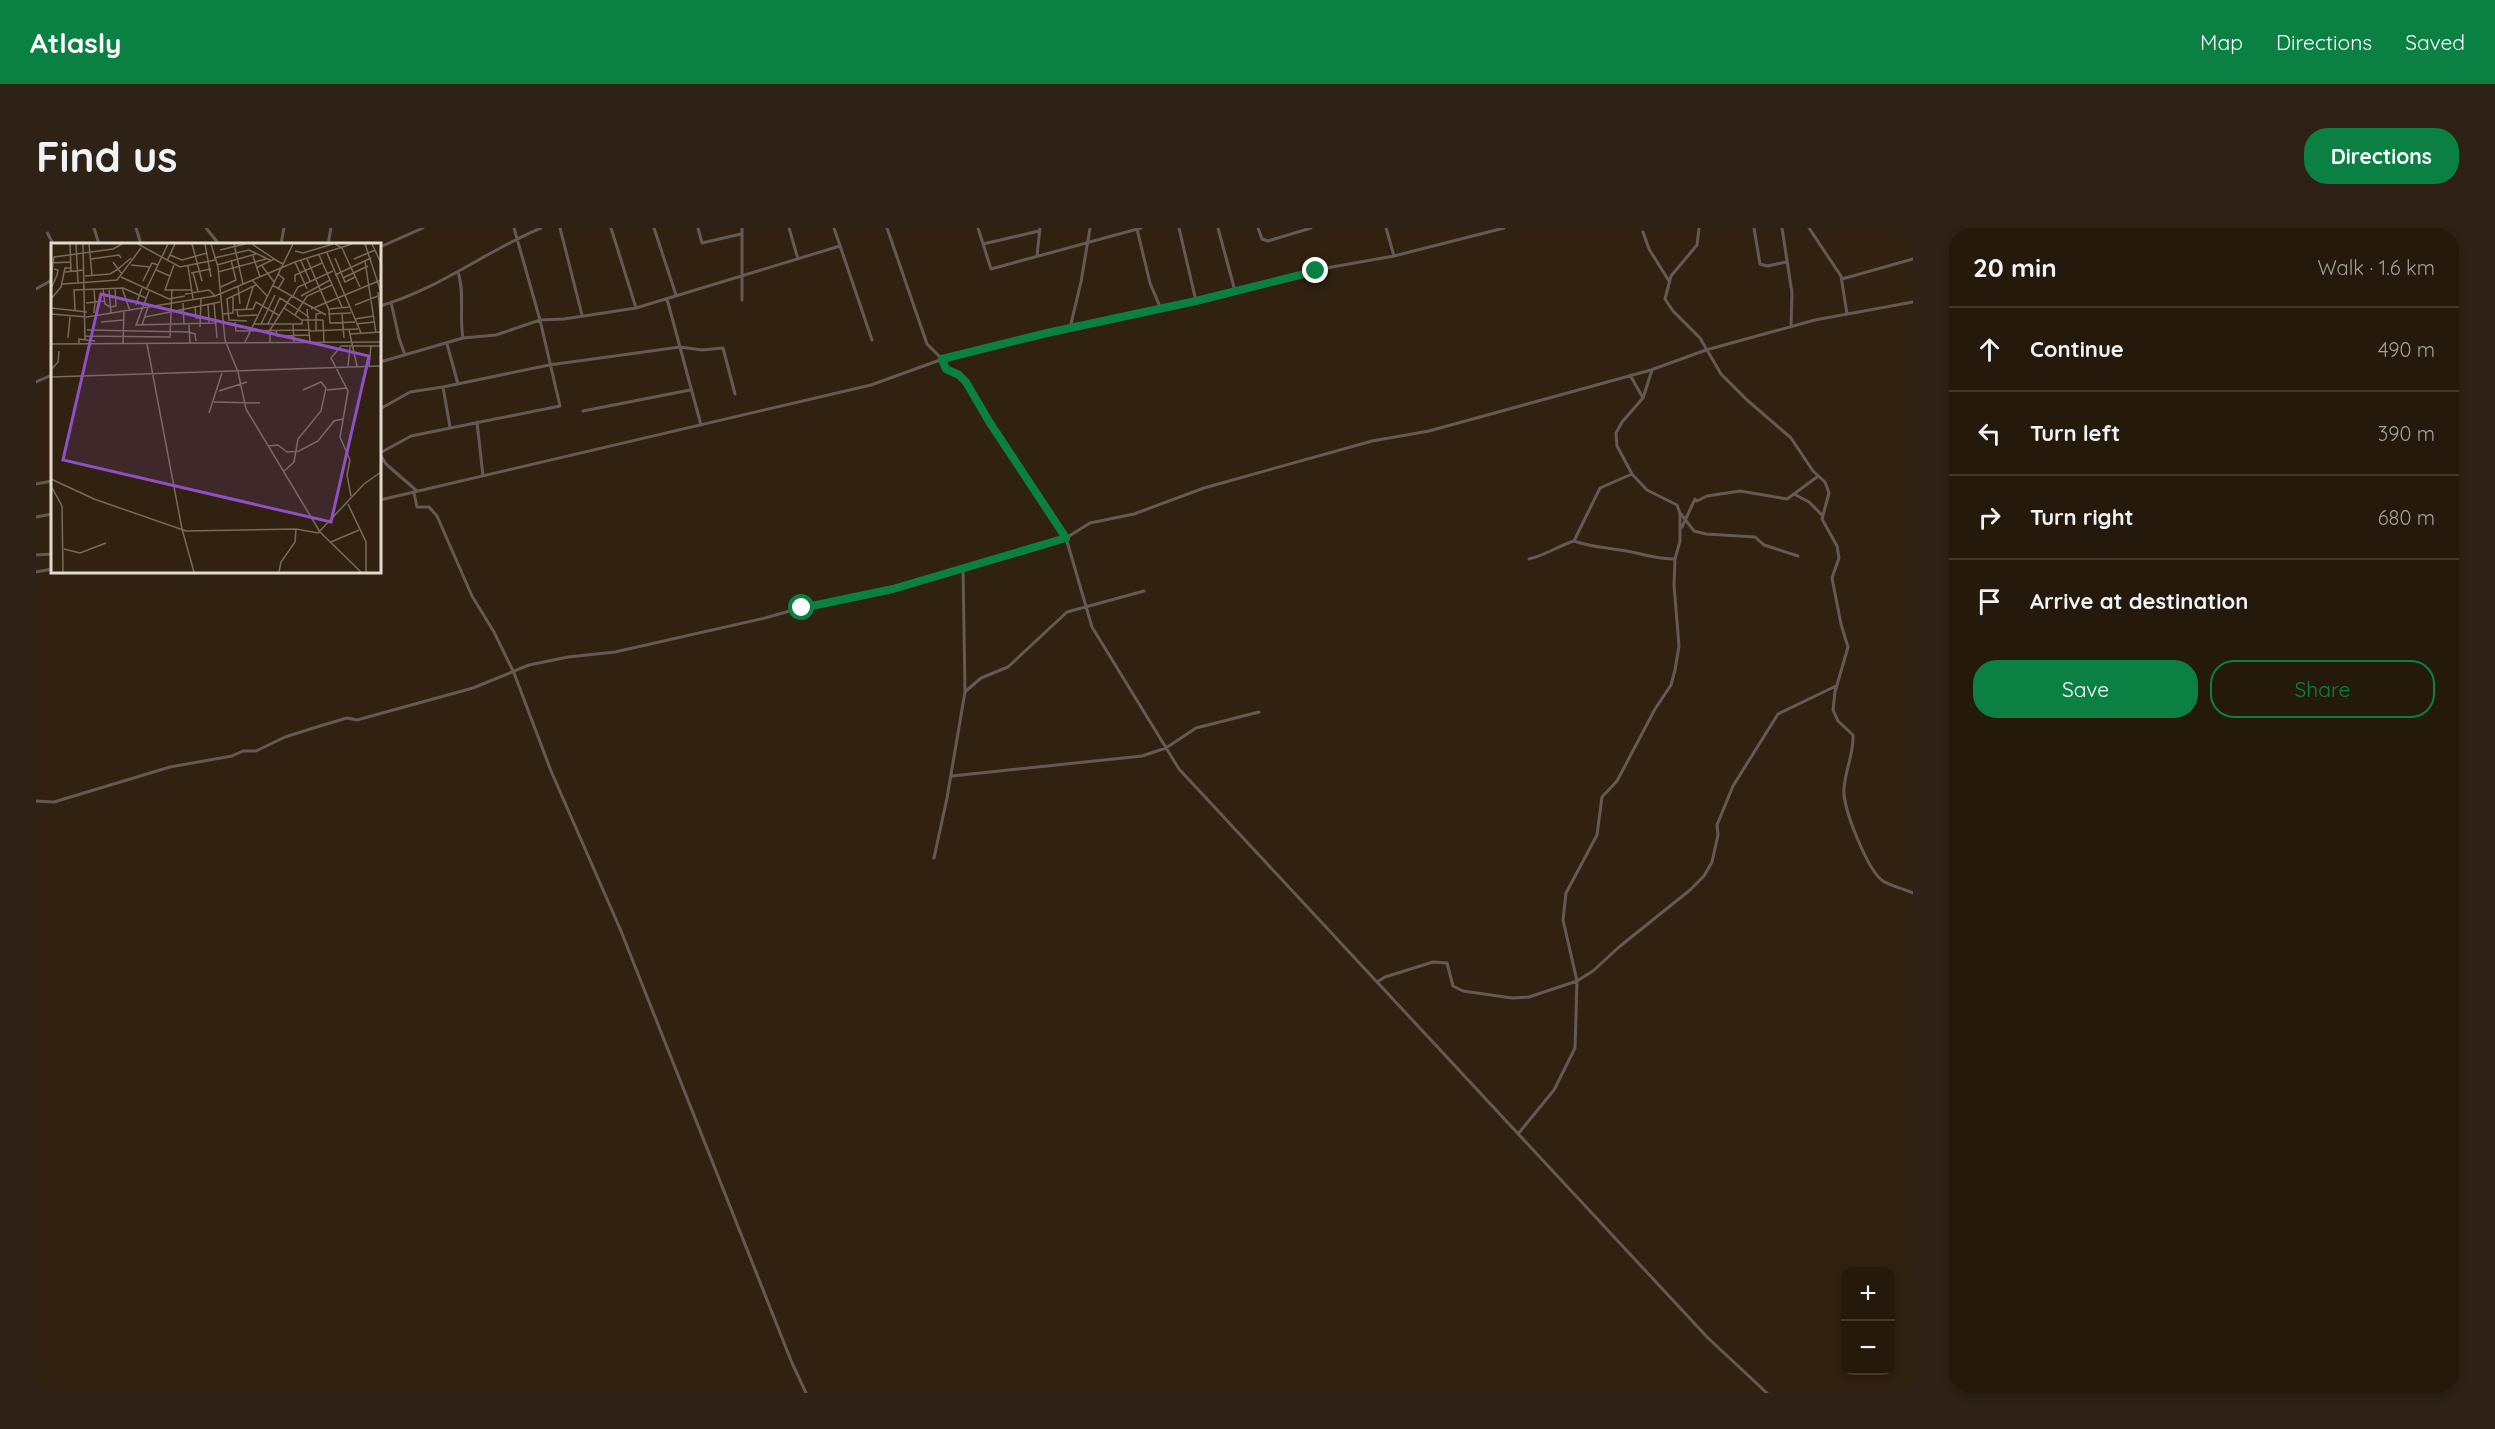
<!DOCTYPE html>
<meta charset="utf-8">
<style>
:root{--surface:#25190c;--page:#2d2215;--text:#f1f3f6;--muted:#a3a09d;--line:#42382d;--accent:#0b8043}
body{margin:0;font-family:Quicksand,sans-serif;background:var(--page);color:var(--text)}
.controls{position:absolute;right:18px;bottom:18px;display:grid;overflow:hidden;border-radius:12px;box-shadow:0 3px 9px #0003}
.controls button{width:54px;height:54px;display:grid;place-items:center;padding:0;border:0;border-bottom:2px solid var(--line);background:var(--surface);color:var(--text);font:30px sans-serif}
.stop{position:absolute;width:18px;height:18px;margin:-14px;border:4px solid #0b8043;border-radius:50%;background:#fff}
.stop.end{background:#0b8043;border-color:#fff;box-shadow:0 2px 6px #0008}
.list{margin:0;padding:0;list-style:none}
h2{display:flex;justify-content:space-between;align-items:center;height:78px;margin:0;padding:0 24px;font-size:26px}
h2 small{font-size:20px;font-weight:400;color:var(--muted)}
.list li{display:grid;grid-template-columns:39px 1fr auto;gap:18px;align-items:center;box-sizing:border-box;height:84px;padding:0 24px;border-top:2px solid var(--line)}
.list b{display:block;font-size:22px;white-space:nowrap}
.list em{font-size:20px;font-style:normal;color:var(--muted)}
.actions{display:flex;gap:12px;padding:18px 24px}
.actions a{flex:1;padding:14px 0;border:2px solid var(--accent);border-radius:24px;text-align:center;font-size:21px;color:var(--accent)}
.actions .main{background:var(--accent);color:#fff}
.icon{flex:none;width:33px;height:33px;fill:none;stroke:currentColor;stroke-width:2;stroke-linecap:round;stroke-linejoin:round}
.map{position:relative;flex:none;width:1877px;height:1165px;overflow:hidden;border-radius:24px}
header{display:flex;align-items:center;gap:36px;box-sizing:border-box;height:84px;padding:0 30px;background:var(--accent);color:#fff}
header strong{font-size:28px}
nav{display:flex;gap:33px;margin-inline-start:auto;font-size:21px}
.intro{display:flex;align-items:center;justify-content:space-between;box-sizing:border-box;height:144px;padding:0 36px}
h1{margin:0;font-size:42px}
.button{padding:15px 27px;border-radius:24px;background:var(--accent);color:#fff;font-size:21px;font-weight:700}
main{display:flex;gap:36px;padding:0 36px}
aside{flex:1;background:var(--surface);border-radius:24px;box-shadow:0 3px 9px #0003}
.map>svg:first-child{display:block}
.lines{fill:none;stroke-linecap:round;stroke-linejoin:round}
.street{stroke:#655955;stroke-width:3}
.secondary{stroke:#89776f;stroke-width:4.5}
.route{stroke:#0b8043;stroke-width:8}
.inset-road{fill:none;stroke:#796b5c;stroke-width:1.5}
.view{fill:#904fc2;fill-opacity:0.15;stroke:#904fc2;stroke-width:3}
.inset-edge{fill:none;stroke:#e5dacf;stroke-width:3}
</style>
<header>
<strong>Atlasly</strong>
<nav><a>Map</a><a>Directions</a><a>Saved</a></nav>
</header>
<div class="intro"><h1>Find us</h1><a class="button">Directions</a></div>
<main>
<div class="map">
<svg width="1877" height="1165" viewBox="0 0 1877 1165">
<rect width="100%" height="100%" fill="#312110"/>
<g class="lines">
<path class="street" d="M9,0L17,16
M58,0L63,16
M100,0L105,16
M170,0L183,16
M524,0L546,87
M575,0L600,80
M618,0L640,67
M662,0L666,15L705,6
M706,0V72
M753,0L762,31
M798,0L836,112
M851,0L891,116L906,131L910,141L928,151L1030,310L1056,399L1143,541L1672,1110L1731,1165
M942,0L955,41L1105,0
M1143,0L1160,73
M1182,0L1199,63
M1222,0L1226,11L1232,13L1275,0
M1350,0L1358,28
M1663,0L1661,17L1635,48L1629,71L1637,83L1664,110L1685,146L1711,172L1755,210L1777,243L1789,254L1793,265L1786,291L1801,318L1803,330L1796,350L1805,396L1812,419L1799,464L1797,482L1802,493L1817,507C1818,526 1809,542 1808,561C1806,579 1832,643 1847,653C1855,658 1868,661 1877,665
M1718,0L1724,36L1731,38L1751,34
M1746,0L1756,65L1755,99
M1773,0L1805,48L1811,86
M1101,1L1114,55L1125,81
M1607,4L1613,21L1633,53
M245,16L248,0
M292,16L295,0
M332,16H336
M947,16L1003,3
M344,19L387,0
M1001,28L1004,0
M422,44C429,65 423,88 427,110
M1806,51L1877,31
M0,61L16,52
M631,71L665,197
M355,74L363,110L369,127
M344,78C401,62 450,23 505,0
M1034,100L1045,54L1054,0
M411,116L422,156
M344,134L427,110L460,107L504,92L528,91L600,80L804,18
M1594,147L1607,170
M0,154L16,147
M407,159L414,199
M344,181L374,164L407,159L513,137L644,119L666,122L687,120L699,166
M547,183L654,162
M441,194L447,248
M344,225L375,208L524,178L504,92L478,0
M344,226L350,236L381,263
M1596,246L1581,218L1580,205L1586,194L1607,170L1616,142
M0,256L16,253
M378,265L381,279H393L401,288L436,368L458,404L478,445L515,543L585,703L756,1135L770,1165
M1758,266L1773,274L1787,288
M344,272L835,157L915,128L1160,73L1296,39L1358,28L1468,0
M1645,286L1658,303L1670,306L1719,309L1728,317L1762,328
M0,289L16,286
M1646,299L1659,271L1661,273L1671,268L1704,263L1751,271L1781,249
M1538,313C1555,319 1572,320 1590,323C1608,326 1620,331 1639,331
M0,327L16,326
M0,344L16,341
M930,463L945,450L972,439L1031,384L1108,363
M916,548L1106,528L1130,520L1160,500L1223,484
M0,573L18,574L134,539L196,528L207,523H220L249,509L284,498L311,490L321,492L437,460L493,437L532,429L579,424L729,390L775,377L857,361L943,334L1004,319L1030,310L1054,295L1098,286L1168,260L1336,213L1393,203L1615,142L1670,122L1779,92L1877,74
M898,630L911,570L929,464L927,339
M1341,754L1349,749L1397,734L1411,735L1417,758L1427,763L1476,770L1493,769L1541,753L1557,743L1583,719L1654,662L1668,648L1676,634L1682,607L1681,597L1697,558L1742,486L1800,458
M1482,906L1518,862L1539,820L1541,753L1527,692L1530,665L1561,607L1566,569L1581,553L1619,481L1635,457L1639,442L1643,418L1638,357L1639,331L1644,313V285L1641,277L1611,262L1596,246L1564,260L1538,313C1522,318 1510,327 1493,331"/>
<path class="secondary" d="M1872,1165L1877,1155"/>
</g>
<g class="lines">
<path class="route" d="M766,380L857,361L1030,310L954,195L930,154L923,147L910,141L906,131L1011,105L1160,73L1280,43"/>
</g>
<g transform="translate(15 15)">
<rect width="330" height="330" fill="#312110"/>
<path class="inset-road" d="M19,1L20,28M32,1L34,96M38,1L41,32M87,1L129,24L164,17M141,1L151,38M154,1L160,34M160,1L167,24L174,97L187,129L195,166L269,289L310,329M183,1L192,41M201,1L225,17M284,1L291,5L309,44M314,1L330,49M321,1L330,20M169,7L194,1M244,8L252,10L282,1M276,10L310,90M119,12L131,17L156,10M268,12L291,64M202,13L209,34M163,15L198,7L221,18M284,15L294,39L304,34M40,16L68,12L70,15M256,16L278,67L279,80L304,79M303,16L324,7M116,18L124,1M250,18L259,38M314,18L325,90M62,19L67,26L80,15M244,19L256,46M0,20L19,19M80,22L99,24M166,22L205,11M137,23L142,56M211,23L223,39M205,25L223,16L232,21M105,27L119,33L123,22M14,29L33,27M167,29L215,16M140,30L160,26M142,30L147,48M227,31L233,36L227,46M284,32L320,15M34,33L59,31L67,26L71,31M119,33L114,47H140M70,34L118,56L134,53M292,35L317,23M0,36L3,14L62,6L71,1M201,37L216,53M92,38L101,20L107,22M244,39V32L271,20M27,40L66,37L90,5M11,41L27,40L25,1M221,42L275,72M187,43L189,61M170,44L185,37L180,17M52,45L54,61L59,64L65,63L64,45M71,45L79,68M0,46L6,32L7,27L3,26M58,46L60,71M95,47L117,1M98,48L85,82L164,80M327,49L330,80M134,51L158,47L164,53M250,53L279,37M241,55L247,44L282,28M0,56L10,44L14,25H20M35,60L44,59L43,46M132,60L133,82M163,60L166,95M237,60L258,74M157,61L158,80M85,62L91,45M304,62L327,53M144,63L145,75H151M0,65L36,69M233,65L251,77M256,66L259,99M260,66L330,37M278,66L298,64M24,67L23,47L72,45L95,55M183,67L202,66L205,59L229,73M186,67L187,73L206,72M195,67L202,44M43,70L44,59L53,58M0,71L36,74L164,53L244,19L301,1M171,71L182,70V54M277,71L300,70M291,71L293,95M244,72L256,53L281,42M94,74L169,59M304,76L323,73M272,77L273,99M196,78L178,77L176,56L205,42M50,79L73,77M184,79L185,88L259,87M203,81H251V77H272M210,81L224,52M217,81L229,55L237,60M242,81L243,100M305,81L323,79M91,82L97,64M138,82L139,101M149,84L150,56M36,87L138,89L144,91L145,98M225,87L226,93L259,92M298,87L306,123M259,88L307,86M265,88V71L270,70M299,91L330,89M34,93L119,94L121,46M17,95L19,74M194,99L242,1M219,99V87L240,54M28,100V96L44,98M0,101L330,99M72,101L73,69M96,101L131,286L143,329M297,123L299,104M318,124L320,102M0,127L7,119L8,108M0,134L330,123M276,147L296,145M168,148L196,139M163,159L209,160M158,170L171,130M217,203L227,202L236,209L248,208L267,198L283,178L292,176M232,229L243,219L247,196L270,168L275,145L270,139L252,147M0,236L43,256L135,288L245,286L267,290L313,241L330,229M0,243L11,263L12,329M300,253L296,232L299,217L289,194L297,148L280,115L290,103H330M297,261L315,299V329M280,299L308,287M13,306L29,310L55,300M228,329L230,319L244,299L245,286"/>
<path class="view" d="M50,51L318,113L280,279L12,217Z"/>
<rect width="330" height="330" class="inset-edge"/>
</g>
</svg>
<div class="controls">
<button>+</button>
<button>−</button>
</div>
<div class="stop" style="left:766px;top:380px"></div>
<div class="stop end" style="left:1280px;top:43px"></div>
</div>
<aside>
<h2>20 min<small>Walk · 1.6 km</small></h2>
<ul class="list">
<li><svg class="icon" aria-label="ahead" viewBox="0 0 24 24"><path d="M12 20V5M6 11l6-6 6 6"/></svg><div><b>Continue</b></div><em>490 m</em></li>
<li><svg class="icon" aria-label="left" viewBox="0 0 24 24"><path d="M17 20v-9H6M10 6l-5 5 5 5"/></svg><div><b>Turn left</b></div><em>390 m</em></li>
<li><svg class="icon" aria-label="right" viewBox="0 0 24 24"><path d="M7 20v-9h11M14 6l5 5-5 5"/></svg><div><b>Turn right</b></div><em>680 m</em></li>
<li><svg class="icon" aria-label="arrive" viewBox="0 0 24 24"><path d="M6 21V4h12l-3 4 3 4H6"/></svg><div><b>Arrive at destination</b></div></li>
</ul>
<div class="actions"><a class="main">Save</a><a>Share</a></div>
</aside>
</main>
